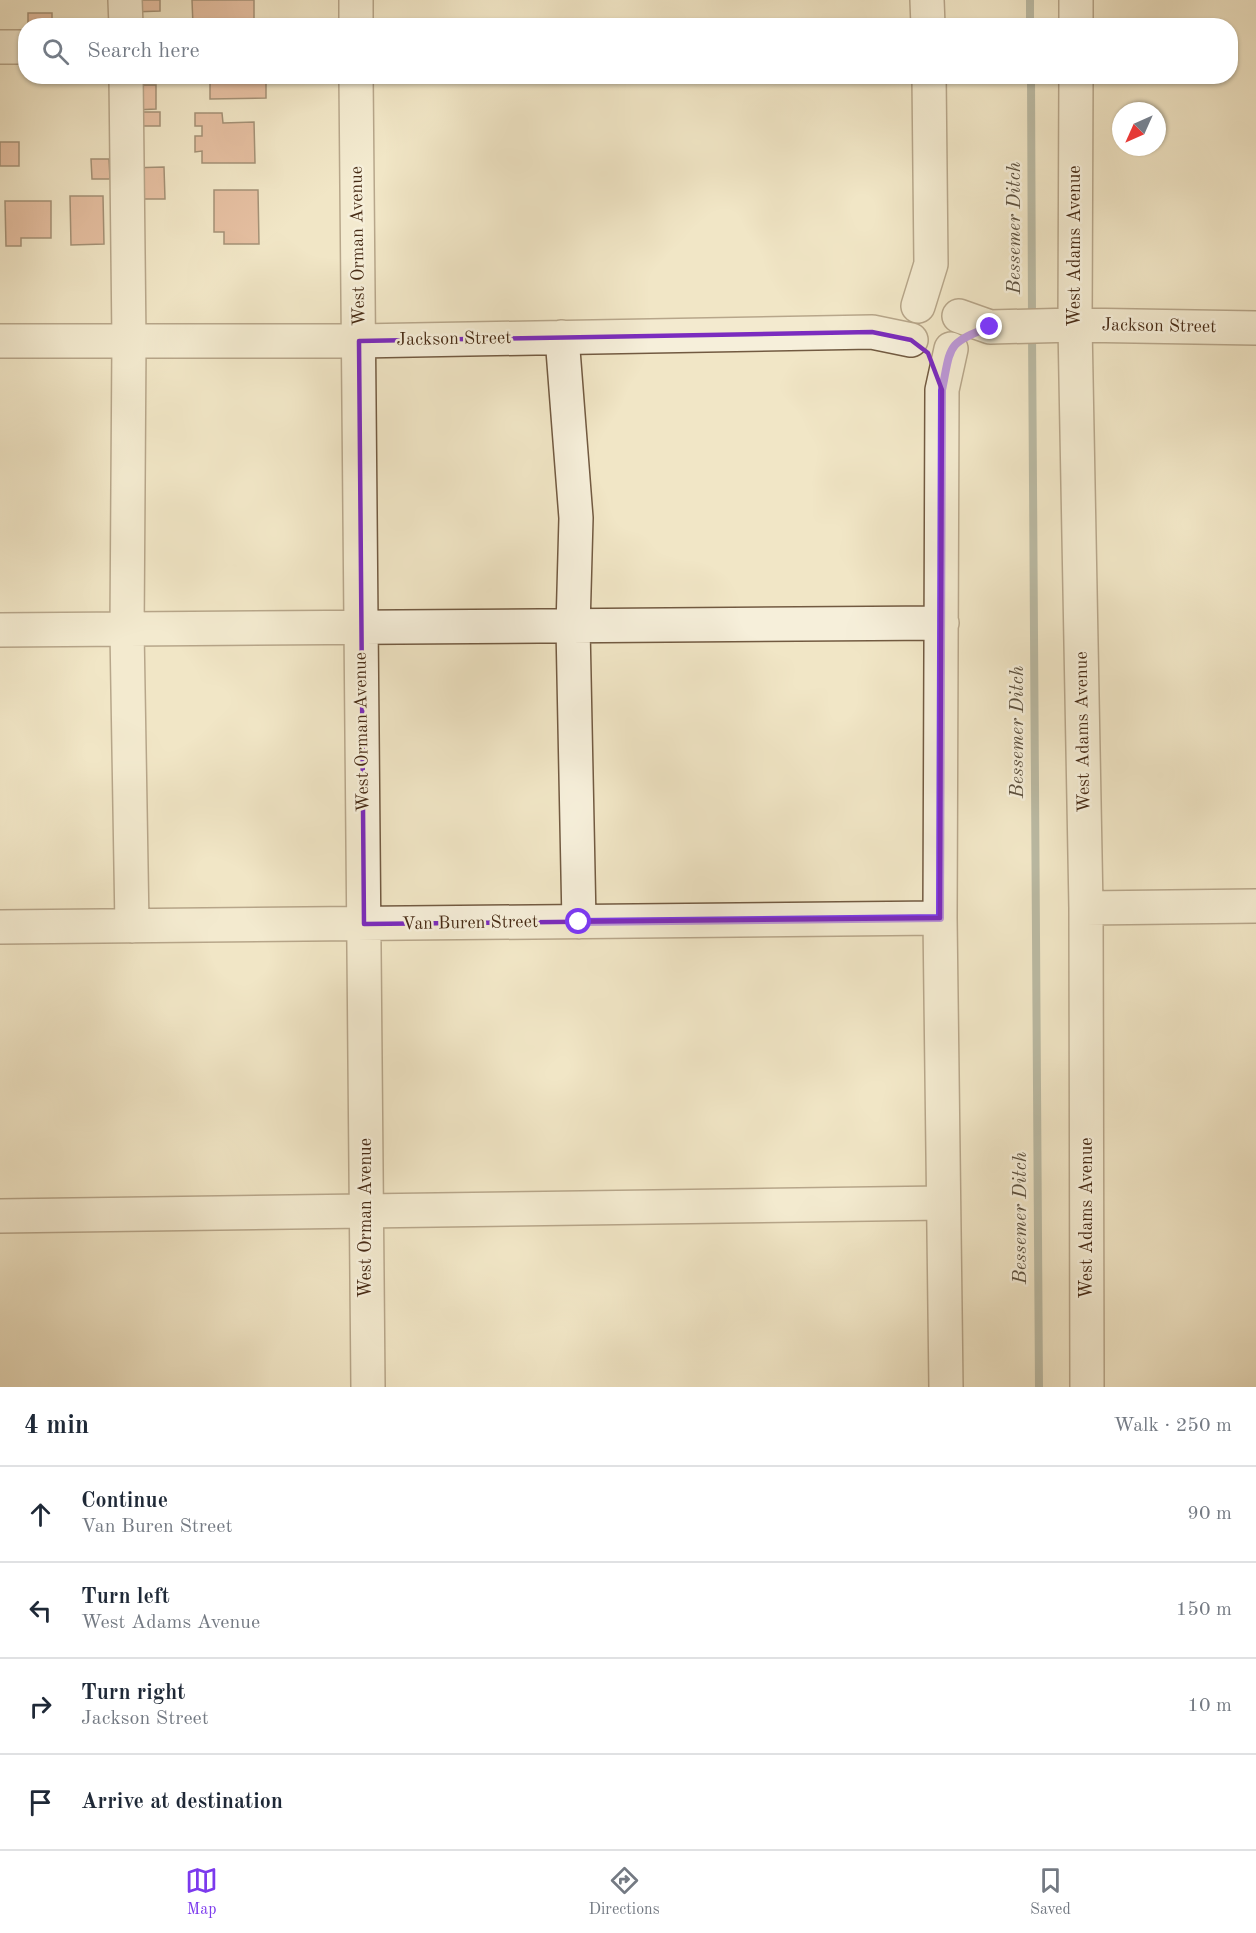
<!DOCTYPE html>
<meta charset="utf-8">
<style>
:root{--surface:#fff;--page:#f6f6f7;--text:#1f2937;--muted:#747a83;--line:#e0e1e3;--accent:#7c3aed}
body{margin:0;font-family:"Old Standard TT",serif;background:var(--page);color:var(--text)}
.compass{position:absolute;left:1112px;top:102px;width:54px;height:54px;border-radius:50%;background:var(--surface);box-shadow:0 2px 4px #0004;rotate:225deg}
.stop{position:absolute;width:18px;height:18px;margin:-14px;border:4px solid #7c3aed;border-radius:50%;background:#fff}
.stop.end{background:#7c3aed;border-color:#fff;box-shadow:0 2px 6px #0008}
.list{margin:0;padding:0;list-style:none}
h2{display:flex;justify-content:space-between;align-items:center;height:78px;margin:0;padding:0 24px;font-size:26px}
h2 small{font-size:20px;font-weight:400;color:var(--muted)}
.list li{display:grid;grid-template-columns:39px 1fr auto;gap:18px;align-items:center;box-sizing:border-box;height:96px;padding:0 24px;border-top:2px solid var(--line)}
.list b{display:block;font-size:22px;white-space:nowrap}
.list p{margin:0;font-size:20px;white-space:nowrap;color:var(--muted)}
.list em{font-size:20px;font-style:normal;color:var(--muted)}
.icon{flex:none;width:33px;height:33px;fill:none;stroke:currentColor;stroke-width:2;stroke-linecap:round;stroke-linejoin:round}
.map{position:relative;flex:none;width:1256px;height:1387px;overflow:hidden}
.search{position:absolute;background:var(--surface);box-shadow:0 2px 4px #0004;left:18px;right:18px;top:18px;height:66px;display:flex;align-items:center;gap:15px;box-sizing:border-box;padding:0 21px;border-radius:24px;color:var(--muted);font-size:22px}
.sheet{height:462px;background:var(--surface)}
nav{display:flex;justify-content:space-around;align-items:center;box-sizing:border-box;height:84px;border-top:2px solid var(--line);background:var(--surface);font-size:16px;color:var(--muted)}
nav a{display:grid;justify-items:center;gap:3px}
nav .on{color:var(--accent)}
.map>svg:first-child{display:block}
.lines{fill:none;stroke-linecap:round;stroke-linejoin:round}
.stream{stroke:#798477;stroke-width:8}
.building{fill:#d89173;stroke:#472b15;stroke-width:1.5}
.minor-casing{stroke:#725a41;stroke-width:36}
.minor{stroke:#f6efda;stroke-width:33}
.route{stroke:#7c3aed;stroke-width:8}
.marked{fill:none;stroke:#7b2cbf;stroke-width:4.5;stroke-linejoin:round}
.labels{text-anchor:middle;dominant-baseline:central;stroke-width:5;stroke-linejoin:round;paint-order:stroke}
.street-label{font-size:18px;fill:#472b15;stroke:#f6efda}
.water-label{font-size:20px;font-style:italic;fill:#5c503e;stroke:#f6efda}
</style>
<div class="map">
<svg width="1256" height="1387" viewBox="0 0 1256 1387">
<rect width="100%" height="100%" fill="#f1e6c6"/>
<filter id="stains"><feTurbulence type="fractalNoise" baseFrequency=".00333" numOctaves="4"/><feColorMatrix values="0 0 0 0 .2 0 0 0 0 .09 0 0 0 0 .02 0 0 0 .5 -.17"/></filter>
<radialGradient id="worn" r=".72"><stop offset=".6" stop-color="#630" stop-opacity="0"/><stop offset="1" stop-color="#630" stop-opacity=".3"/></radialGradient>
<g class="lines">
<path class="stream" d="M1030,0V26
M1031,76L1032,318
M1032,333L1039,1387"/>
</g>
<path class="building" d="M132,0H160V11L133,12Z
M192,0H254V26H193Z
M28,13H52V26H28Z
M210,76H266V98L210,99Z
M134,85H156V109L135,110Z
M138,112H160V126H139Z
M195,113H222L223,123L254,122L255,163H202V151L195,152V136H202V126H195Z
M0,142H19V166H0Z
M91,159H109L110,179H92Z
M164,167L165,199H129L128,168Z
M214,190H258L259,244H224V232H214Z
M70,196H103L104,244L71,245Z
M5,201H51V238H21V246H6Z"/>
<g class="lines">
<defs>
<path id="minor" d="M125,0L126,26
M356,0V26
M927,0L928,26
M1076,26V0
M0,47H26
M126,76L129,341L127,630L132,926
M356,76L368,1387
M1076,76L1075,325L1086,908L1087,1387
M918,306L931,264L929,76
M959,316L990,327L1075,325L1256,328
M562,337L576,518L573,627L579,922
M0,341H359L872,332L911,340
M0,630L942,623
M1086,908L1256,906
M0,927L940,918
M0,1216L943,1203
M946,1387L940,918L942,390L951,349"/>
</defs>
<use href="#minor" class="minor-casing"/>
<use href="#minor" class="minor"/>
</g>
<g class="lines">
<path class="route" d="M579,922L940,918L942,390C951,346 946,343 990,327"/>
</g>
<path d="M0 0H1256V1387H0ZM872,332L911,340L928,353L942,390L940,918L364,924L359,341Z" fill="#f1e6c6" fill-opacity=".55" fill-rule="evenodd"/>
<path class="marked" d="M872,332L911,340L928,353L942,390L940,918L364,924L359,341Z"/>
<g class="labels">
<g class="street-label">
<text transform="translate(358 246) rotate(-91)">West Orman Avenue</text>
<text transform="translate(1075 246) rotate(-90)">West Adams Avenue</text>
<text transform="translate(1159 326) rotate(1)">Jackson Street</text>
<text transform="translate(454 339) rotate(-1)">Jackson Street</text>
<text transform="translate(362 732) rotate(-91)">West Orman Avenue</text>
<text transform="translate(1083 732) rotate(-91)">West Adams Avenue</text>
<text transform="translate(470 923) rotate(-1)">Van Buren Street</text>
<text transform="translate(366 1218) rotate(-90)">West Orman Avenue</text>
<text transform="translate(1087 1218) rotate(-90)">West Adams Avenue</text>
</g>
<g class="water-label">
<text transform="translate(1015 228) rotate(-90)">Bessemer Ditch</text>
<text transform="translate(1018 732) rotate(-90)">Bessemer Ditch</text>
<text transform="translate(1021 1218) rotate(-90)">Bessemer Ditch</text>
</g>
</g>
<rect width="100%" height="100%" filter="url(#stains)"/>
<rect width="100%" height="100%" fill="url(#worn)"/>
</svg>
<svg class="compass" viewBox="-18 -18 36 36"><path d="M0-13l5 13h-10z" fill="#e53935"/><path d="M0 13l5-13h-10z" fill="#747a83"/></svg>
<div class="stop" style="left:579px;top:922px"></div>
<div class="stop end" style="left:990px;top:327px"></div>
<div class="search"><svg class="icon" aria-label="search" viewBox="0 0 24 24"><circle cx="10" cy="10" r="6"/><path d="M15 15l6 6"/></svg>Search here</div>
</div>
<section class="sheet">
<h2>4 min<small>Walk · 250 m</small></h2>
<ul class="list">
<li><svg class="icon" aria-label="ahead" viewBox="0 0 24 24"><path d="M12 20V5M6 11l6-6 6 6"/></svg><div><b>Continue</b><p>Van Buren Street</p></div><em>90 m</em></li>
<li><svg class="icon" aria-label="left" viewBox="0 0 24 24"><path d="M17 20v-9H6M10 6l-5 5 5 5"/></svg><div><b>Turn left</b><p>West Adams Avenue</p></div><em>150 m</em></li>
<li><svg class="icon" aria-label="right" viewBox="0 0 24 24"><path d="M7 20v-9h11M14 6l5 5-5 5"/></svg><div><b>Turn right</b><p>Jackson Street</p></div><em>10 m</em></li>
<li><svg class="icon" aria-label="arrive" viewBox="0 0 24 24"><path d="M6 21V4h12l-3 4 3 4H6"/></svg><div><b>Arrive at destination</b></div></li>
</ul>
</section>
<nav>
<a class="on"><svg class="icon" aria-label="map" viewBox="0 0 24 24"><path d="M3 6l6-2 6 2 6-2v14l-6 2-6-2-6 2zM9 4v14M15 6v14"/></svg>Map</a>
<a><svg class="icon" aria-label="directions" viewBox="0 0 24 24"><path d="M12 3l9 9-9 9-9-9zM9 14v-3h6M13 9l2 2-2 2"/></svg>Directions</a>
<a><svg class="icon" aria-label="saved" viewBox="0 0 24 24"><path d="M7 4h10v16l-5-4-5 4z"/></svg>Saved</a>
</nav>
